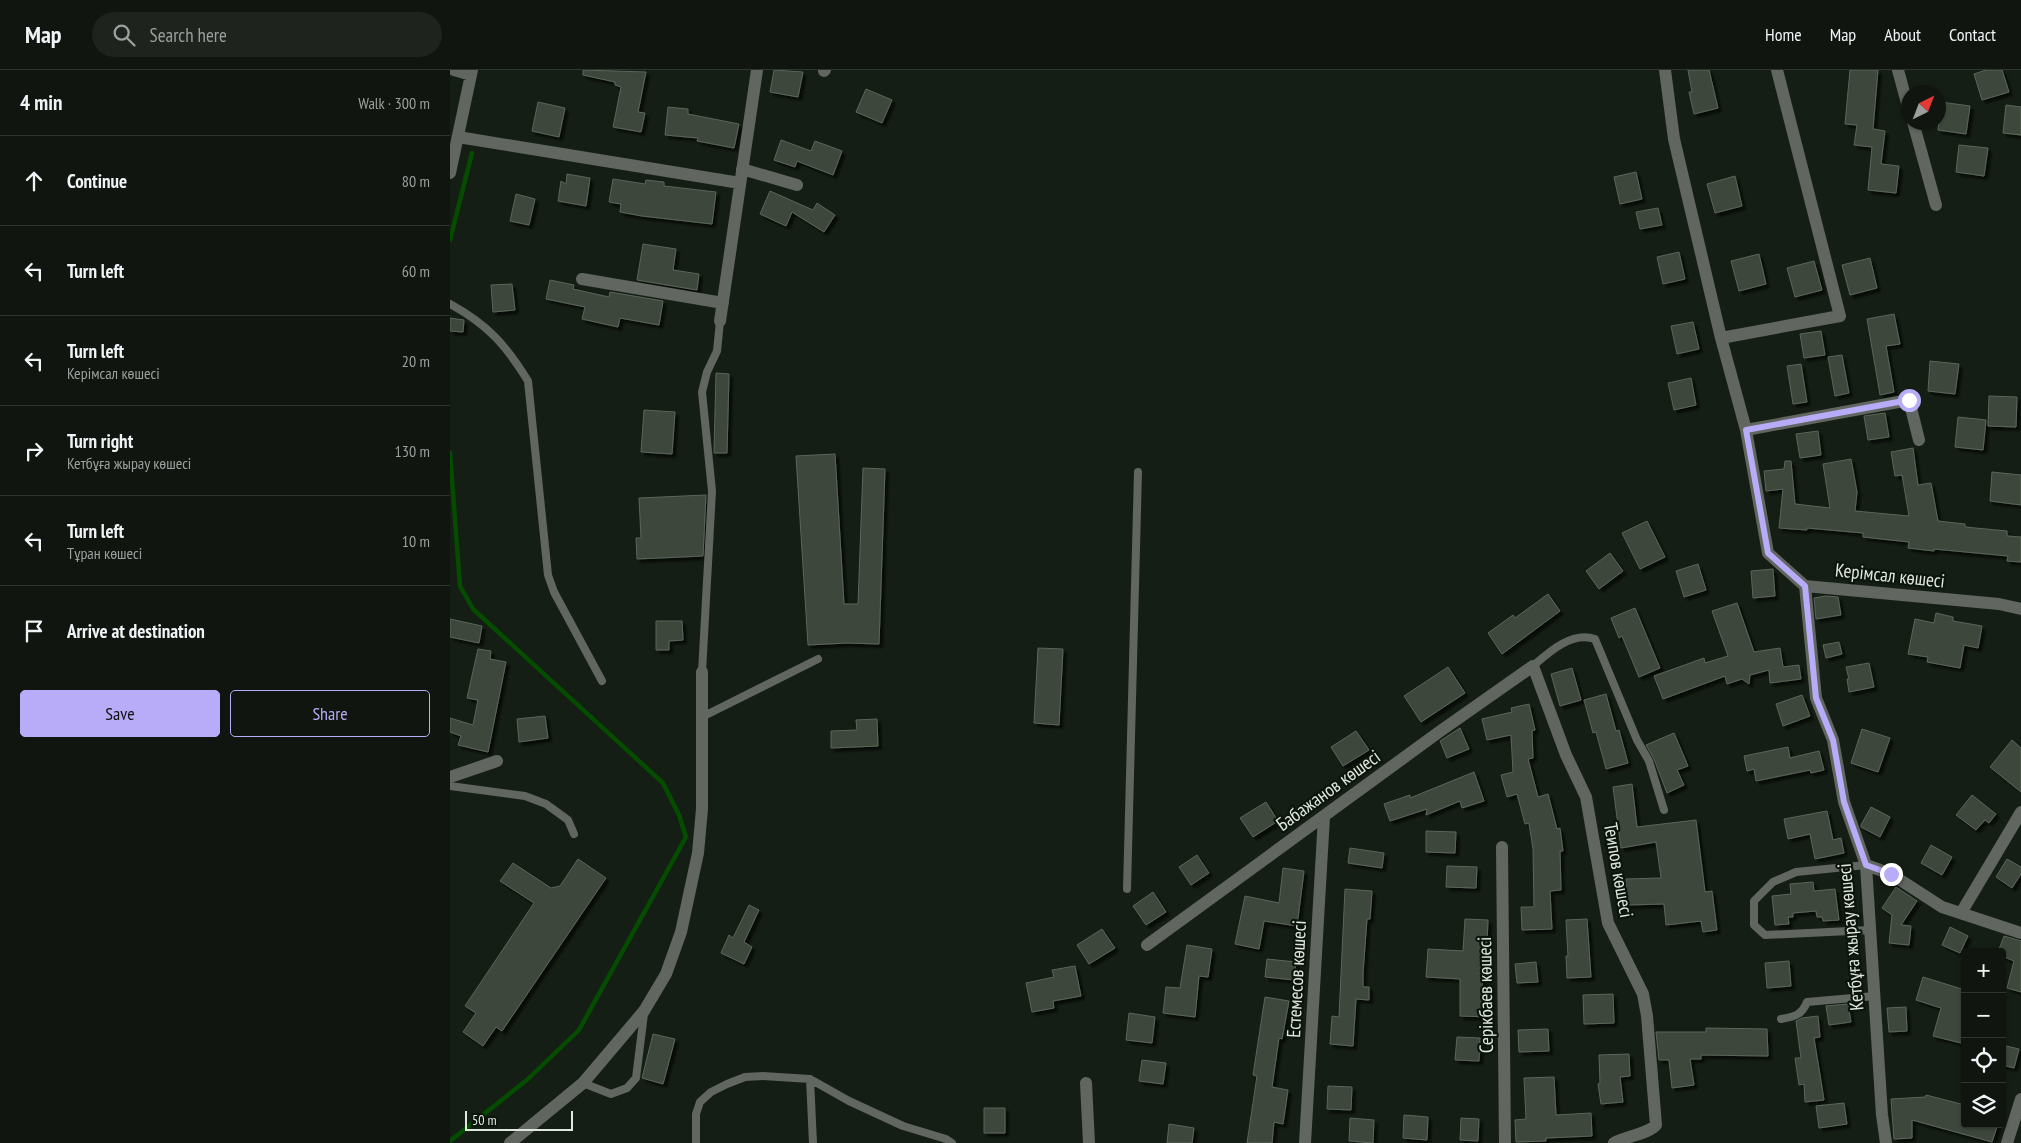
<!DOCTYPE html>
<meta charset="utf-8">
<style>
:root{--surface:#10160f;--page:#1e231d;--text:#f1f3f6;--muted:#9c9f9e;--line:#30352f;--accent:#b8abf7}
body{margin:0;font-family:"PT Sans Narrow",sans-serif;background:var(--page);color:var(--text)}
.controls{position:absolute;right:15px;bottom:15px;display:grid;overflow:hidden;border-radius:5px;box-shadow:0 1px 4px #0004}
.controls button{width:45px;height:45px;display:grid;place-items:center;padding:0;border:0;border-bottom:1px solid var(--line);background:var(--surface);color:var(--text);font:25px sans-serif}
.compass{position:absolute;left:1451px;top:15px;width:45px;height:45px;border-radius:50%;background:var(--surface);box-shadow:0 1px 4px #0004;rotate:42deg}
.scale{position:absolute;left:15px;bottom:12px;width:108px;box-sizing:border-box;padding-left:5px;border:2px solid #e0e7df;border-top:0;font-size:14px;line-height:18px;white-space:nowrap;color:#e0e7df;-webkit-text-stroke:4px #0c150b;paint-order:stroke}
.stop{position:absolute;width:15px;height:15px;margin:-11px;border:4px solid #b8abf7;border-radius:50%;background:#fff}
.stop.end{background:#b8abf7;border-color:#fff;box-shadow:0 1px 5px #0008}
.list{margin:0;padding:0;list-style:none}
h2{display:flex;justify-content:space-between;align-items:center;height:65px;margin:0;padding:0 20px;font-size:21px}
h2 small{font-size:16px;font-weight:400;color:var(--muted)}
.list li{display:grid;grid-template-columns:32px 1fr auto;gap:15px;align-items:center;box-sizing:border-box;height:90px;padding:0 20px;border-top:1px solid var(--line)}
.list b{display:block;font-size:19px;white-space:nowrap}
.list p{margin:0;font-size:16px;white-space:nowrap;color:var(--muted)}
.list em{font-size:16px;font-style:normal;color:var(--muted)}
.actions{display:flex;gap:10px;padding:15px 20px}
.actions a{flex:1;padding:11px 0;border:1px solid var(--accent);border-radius:5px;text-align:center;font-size:18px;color:var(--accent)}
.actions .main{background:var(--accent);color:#111}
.icon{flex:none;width:28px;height:28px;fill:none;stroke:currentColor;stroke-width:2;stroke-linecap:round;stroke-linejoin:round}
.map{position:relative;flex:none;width:1571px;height:1073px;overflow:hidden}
header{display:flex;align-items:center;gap:30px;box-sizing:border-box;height:70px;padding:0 25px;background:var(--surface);border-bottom:1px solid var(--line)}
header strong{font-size:24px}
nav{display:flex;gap:28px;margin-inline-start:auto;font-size:18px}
.search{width:350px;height:45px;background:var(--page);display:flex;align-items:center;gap:12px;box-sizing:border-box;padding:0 18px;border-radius:28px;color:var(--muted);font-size:19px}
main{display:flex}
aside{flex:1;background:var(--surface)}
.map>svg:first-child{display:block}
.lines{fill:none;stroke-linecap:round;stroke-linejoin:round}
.stream{stroke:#054b00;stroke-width:4.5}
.building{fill:#3c463a;stroke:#5b665a;filter:url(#shadow)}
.lane{stroke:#616660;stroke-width:8}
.street{stroke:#616660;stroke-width:12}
.route{stroke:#b8abf7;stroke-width:6}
.labels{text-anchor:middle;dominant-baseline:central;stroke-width:4.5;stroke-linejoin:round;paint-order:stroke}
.street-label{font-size:19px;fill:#e0e7df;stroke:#0c150b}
</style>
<header>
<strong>Map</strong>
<div class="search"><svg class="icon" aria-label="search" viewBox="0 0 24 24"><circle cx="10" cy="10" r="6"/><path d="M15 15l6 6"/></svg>Search here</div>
<nav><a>Home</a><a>Map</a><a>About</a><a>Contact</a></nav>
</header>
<main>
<aside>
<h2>4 min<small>Walk · 300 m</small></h2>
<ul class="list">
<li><svg class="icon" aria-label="ahead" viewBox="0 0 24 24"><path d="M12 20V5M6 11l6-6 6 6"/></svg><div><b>Continue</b></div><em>80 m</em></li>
<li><svg class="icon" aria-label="left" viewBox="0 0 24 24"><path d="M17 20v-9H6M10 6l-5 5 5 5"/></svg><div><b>Turn left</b></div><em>60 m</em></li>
<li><svg class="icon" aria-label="left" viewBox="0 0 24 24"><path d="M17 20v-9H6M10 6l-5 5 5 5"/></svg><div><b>Turn left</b><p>Керімсал көшесі</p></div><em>20 m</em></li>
<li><svg class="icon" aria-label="right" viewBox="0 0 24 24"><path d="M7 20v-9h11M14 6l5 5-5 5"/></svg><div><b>Turn right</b><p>Кетбұға жырау көшесі</p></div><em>130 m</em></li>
<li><svg class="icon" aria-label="left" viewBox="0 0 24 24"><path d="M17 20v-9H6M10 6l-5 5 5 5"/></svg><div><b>Turn left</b><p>Тұран көшесі</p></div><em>10 m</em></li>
<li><svg class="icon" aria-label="arrive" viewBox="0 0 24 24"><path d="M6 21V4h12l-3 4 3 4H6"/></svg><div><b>Arrive at destination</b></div></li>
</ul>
<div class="actions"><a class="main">Save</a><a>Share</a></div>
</aside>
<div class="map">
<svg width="1571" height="1073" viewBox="0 0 1571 1073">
<defs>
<filter id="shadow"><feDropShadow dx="3.5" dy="3.5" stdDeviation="1" flood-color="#0009"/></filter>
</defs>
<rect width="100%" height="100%" fill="#151e14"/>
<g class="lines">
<path class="stream" d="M0,170L22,83
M0,383L10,516L23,539L213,713L229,745L236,767L129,960L78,1009L0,1071"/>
</g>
<path class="building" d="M133,0L196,2L188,42L195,43L191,62L163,57L171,17L165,15V12L133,5Z
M324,0L353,2L348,27L320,22Z
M1238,0H1259L1268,38L1244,44L1239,22H1242Z
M1400,0H1428L1423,59L1435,61L1431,94L1449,96L1446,123L1418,120L1422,77L1404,75L1407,55L1395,54Z
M1536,0H1552L1559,22L1532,30L1524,4Z
M416,19L442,30L432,53L406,42Z
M88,32L115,38L109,67L82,61Z
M1491,32L1520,36L1516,64L1488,60Z
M1556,35L1571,37V65L1553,63Z
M218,37L238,39V44L289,54L284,78L247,71L248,68L215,65Z
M331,70L361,81L365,71L392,81L383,105L347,91L345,97L324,90Z
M1509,75L1538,78L1534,106L1506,102Z
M1186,102L1192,129L1170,134L1164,107Z
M117,104L140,108L136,136L108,131L111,111L116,114Z
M1285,106L1292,136L1265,143L1257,114Z
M163,109L195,114L196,110L214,112V116L266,122L262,154L192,146L170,142L171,134L159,132Z
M320,121L363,140L367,133L385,145L374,162L342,142L336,156L310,144Z
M66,124L85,129L79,155L60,151Z
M1208,138L1212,155L1190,159L1186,142Z
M193,174L226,179L223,200L249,204L247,220L187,210Z
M1229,182L1235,209L1213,214L1207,187Z
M1309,184L1316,214L1289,221L1281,191Z
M1420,188L1427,218L1400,225L1392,195Z
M1364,191L1372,220L1345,227L1337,198Z
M100,210L124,215L123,219L159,227L160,222L213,231L209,255L170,248L168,257L132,249L135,237L96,229Z
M62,214L65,240L43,242L41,215Z
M1444,244L1450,274L1436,276L1444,322L1430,325L1417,249Z
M0,248L14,250L13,262L0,261Z
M1243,252L1249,279L1227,284L1221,256Z
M1371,261L1375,285L1354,288L1350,264Z
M1392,285L1399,323L1385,326L1378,287Z
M1480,291L1509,294L1505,324L1478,321Z
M1351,294L1357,332L1343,334L1337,296Z
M266,303L279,304L277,383H264Z
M1241,308L1246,335L1224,340L1218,313Z
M1539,326L1567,327L1566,357L1538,356Z
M194,340L225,342L222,384L191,382Z
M1435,343L1439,367L1418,370L1414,346Z
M1508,347L1536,350L1533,380L1505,377Z
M1368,361L1371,385L1350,388L1346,364Z
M1463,378L1468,415L1481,413L1488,451L1515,454V457L1557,461V466L1571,467V492L1557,491L1558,486L1484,479V481L1458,478L1459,472L1413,467V463L1357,458V460L1329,458L1333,419L1316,421L1314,401L1334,399L1335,391H1341L1345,434L1380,438L1373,394L1401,389L1407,422L1405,441L1459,446L1452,405L1445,406L1441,382Z
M385,384L394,534H408L413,398L435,399L429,574L397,573L358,575L346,386Z
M1542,402L1571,405V435L1540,431Z
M256,425L253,486L187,489L186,468H191L189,428Z
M1197,451L1215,487L1190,499L1172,463Z
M1160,483L1173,501L1149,519L1136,501Z
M1248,494L1256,520L1234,527L1226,501Z
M1323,499L1325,526L1303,528L1301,501Z
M1098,524L1110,541L1052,584L1038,563L1063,545L1065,548Z
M1376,526L1388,527L1391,545L1366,549L1364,528Z
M1287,533L1304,582L1330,578L1333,597L1349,595L1351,609L1320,613L1319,600L1300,605L1299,614L1292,609L1277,614L1275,606L1213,629L1204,606L1254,588L1255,593L1278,586L1262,541Z
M1185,538L1210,598L1189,607L1172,566L1169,568L1161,548Z
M1486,543L1503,547V551L1532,556L1528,578L1514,575L1510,598L1477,592L1478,587L1458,584L1465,549L1484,553Z
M0,549L32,556L29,573L0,567Z
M206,551H232L233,570L219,571V580H206Z
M1389,572L1392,584L1376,588L1373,575Z
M588,578L613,579L609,655L584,653Z
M28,579L41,581L40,589L56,592L38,682L8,675L11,666L0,662V648L23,655L28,630L17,628Z
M1419,593L1424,617L1399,622L1397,609H1399L1396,597Z
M998,597L1015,623L971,652L954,626Z
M1122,598L1131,630L1110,636L1101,604Z
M1156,624L1166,661L1169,660L1178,693L1156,699L1146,662L1143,663L1134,630Z
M1352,625L1360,646L1333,656L1326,634Z
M1079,634L1085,660L1082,661L1083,688L1078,689L1088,727L1098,724L1107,759L1110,758L1113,781H1110L1111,820L1100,821L1102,859L1072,860L1071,837H1084L1083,779L1079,753L1075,754L1067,724L1057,727L1051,705L1063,702L1061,665L1037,670L1032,649L1062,642L1061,638Z
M95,646L98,668L69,672L67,649Z
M427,649L428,676L381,678V661L407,660L406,650Z
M1010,658L1019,679L997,688L990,671Z
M1412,659L1440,668L1428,702L1401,693Z
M906,661L919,680L893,696L881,677Z
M1224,663L1238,696L1227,700L1234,715L1217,723L1204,689L1196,675Z
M1562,670L1571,678V722L1540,697Z
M1338,677L1340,688L1369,681L1374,700L1361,703L1360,700L1306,711L1304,699L1297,701L1294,686Z
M1024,702L1034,731L1012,738L1010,731L976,745L977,739L940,751L934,734L960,725V728Z
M1182,714L1187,757L1246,750L1255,822L1262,821L1267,860L1253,862L1251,851L1216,855L1214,834L1177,835L1176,809L1211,808L1206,772L1171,778L1163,717Z
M1522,725L1546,744L1539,753L1535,750L1526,760L1506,745Z
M816,732L828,751L803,767L790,748Z
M1421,737L1440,747L1430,767L1411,757V755Z
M1377,741L1383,770L1391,768L1394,783L1365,789L1360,764L1338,769L1334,749Z
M976,761L1006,762L1005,783L976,782Z
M1481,775L1502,787L1492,805L1471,793Z
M900,778L934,783L932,798L898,793Z
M747,785L759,803L741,815L729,797Z
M128,789L156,808L52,961L46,957L33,976L13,962L26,943L15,936L84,833L50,811L63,793L101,818L110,816Z
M1557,789L1571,797V804L1562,818L1546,807Z
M997,796L1027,797L1026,818L996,817Z
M833,798L854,801L847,856L814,851L809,879L785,874L795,826L829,833Z
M1363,812L1364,821L1385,819L1389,850L1373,851L1372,847H1367L1366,841L1343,843V847H1338L1339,854L1325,855L1322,826L1341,824L1340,814Z
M1446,817L1467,831L1451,855L1461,856L1459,875L1439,873L1442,845L1432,838Z
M895,819L922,821L920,849H917L913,903V917H919V930L906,929L903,976L880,974L882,946L889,947Z
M703,822L716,842L696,855L683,836Z
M299,835L309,840L294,872L302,877L294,894L271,883L279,865L283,868Z
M1015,849L1038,850L1037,873H1035L1032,919H1040V947L1010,946V909L976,907L978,879L1013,881Z
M1137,849L1141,907L1117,908L1116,886H1118L1116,850Z
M1500,857L1518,866L1510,883L1492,875Z
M652,859L665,878L639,894L627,875Z
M1554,866L1571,871V922L1557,918L1564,891L1552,886V882H1548Z
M737,875L762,879L758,907L749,906L745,947L713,943L716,917L730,918Z
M817,889L846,892L844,910L815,907Z
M1339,891L1341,916L1317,918L1315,893Z
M1086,892L1088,912L1067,913L1065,894Z
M625,896L631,926L603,931L604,938L582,942L576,913L604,907L602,900Z
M1473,907L1515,920V974L1483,966L1491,938L1466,930Z
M1163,924L1164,953L1134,954L1133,925Z
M815,927L839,931L832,969L829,968L822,1017L838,1020L833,1054L824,1052L822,1073H797L807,1006L803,1005Z
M1398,934L1401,952L1379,955L1376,936Z
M1456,937L1457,961L1439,962L1437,938Z
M679,943L705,947L702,973L676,970Z
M1368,946L1370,967L1364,968L1374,1030L1355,1032L1354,1014L1349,1015L1345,988H1351L1346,951L1352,948Z
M1256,958L1317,959L1318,986L1251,985V989H1240L1244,1015L1222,1018L1219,990H1209L1206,962H1256Z
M1098,959L1099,981L1069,982L1068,960Z
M203,964L225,969L213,1014L192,1008Z
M1007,967L1030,968L1029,991L1005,990Z
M1552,975L1569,979L1564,998L1552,995Z
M1179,984L1180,1006L1170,1007L1173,1032L1151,1034L1148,1014L1150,1013L1149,985Z
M692,990L716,993L713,1014L689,1011Z
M1104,1007L1106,1045L1141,1043L1142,1066L1096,1068V1071L1066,1072L1065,1050L1076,1049L1074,1008Z
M878,1016L902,1017L901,1040L877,1039Z
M1476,1025L1515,1035V1054H1548L1542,1072L1462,1050V1068L1444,1069L1441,1029L1475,1027Z
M1394,1033L1397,1054L1369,1058L1366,1036Z
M534,1038H555V1063H534Z
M954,1045L978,1047L977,1070L953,1068Z
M900,1048L924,1050L923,1073L899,1071Z
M1011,1048L1029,1049L1028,1071L1010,1070Z
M719,1054L744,1058L742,1073H717Z"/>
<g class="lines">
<path class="lane" d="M0,234C37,254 56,275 78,311L98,505L104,522L152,611
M1083,596C1099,582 1122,561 1145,569L1187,670L1199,691L1214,740
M252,602L262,421L252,322L257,302L267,281L270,251
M252,647L368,589
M0,716L75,726L96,734L118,750L124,764
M1416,795L1346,802L1323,812L1304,831V855L1315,865L1420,860
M677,819L688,402
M1331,949C1344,947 1352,945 1357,932L1425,926
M360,1009L363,1073
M133,1013L161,1024L177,1018L186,1008L194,944
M246,1073V1044L250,1032L261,1022L277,1014L295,1007L313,1006L360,1009L399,1031L453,1056L496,1069L502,1073"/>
<path class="street" d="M4,0L21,5
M1215,0L1224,69L1271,268L1296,360L1318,483L1355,516L1549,534L1571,539
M1448,0L1458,37
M374,1L375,0
M1463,52L1486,135
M8,67L290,113
M292,99L347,115
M0,103L22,0
M132,209L273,233
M270,251L307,0
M1271,268L1390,246L1327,0
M1296,360L1459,330L1469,370
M1355,516L1366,628L1383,670L1394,732L1416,795L1432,1045L1436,1073
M0,707L47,691
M1052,777L1055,1073
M1416,795L1441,804L1492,837L1571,863
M1511,843L1571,742
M697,875L989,662L1083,596L1116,685L1136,727L1158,853L1193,924L1197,946L1206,1055C1198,1064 1176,1066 1164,1073
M636,1013L639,1073
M60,1073L133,1013L194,941L216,904L231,862L248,783L252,739V602
M855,1073L874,747
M1557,1073L1571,1029"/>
</g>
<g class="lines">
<path class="route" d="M1441,804L1416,795L1394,732L1383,670L1366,628L1355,516L1318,483L1296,360L1459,330"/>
</g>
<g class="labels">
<g class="street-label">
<text transform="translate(1440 505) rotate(6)">Керімсал көшесі</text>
<text transform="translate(878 720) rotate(-36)">Бабажанов көшесі</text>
<text transform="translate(1169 800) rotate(80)">Теипов көшесі</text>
<text transform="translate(1400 867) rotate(-95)">Кетбұға жырау көшесі</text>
<text transform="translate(846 909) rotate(-87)">Естемесов көшесі</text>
<text transform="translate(1035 925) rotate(-91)">Серікбаев көшесі</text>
</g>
</g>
</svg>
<div class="controls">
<button>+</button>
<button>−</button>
<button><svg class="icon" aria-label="locate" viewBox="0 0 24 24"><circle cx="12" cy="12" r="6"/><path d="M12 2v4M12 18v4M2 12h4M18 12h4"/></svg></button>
<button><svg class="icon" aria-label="layers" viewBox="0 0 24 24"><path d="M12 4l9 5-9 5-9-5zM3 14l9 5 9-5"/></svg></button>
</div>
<svg class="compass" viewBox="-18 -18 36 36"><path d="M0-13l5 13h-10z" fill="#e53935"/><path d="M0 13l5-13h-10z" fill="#9c9f9e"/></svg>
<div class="scale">50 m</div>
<div class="stop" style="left:1459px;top:330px"></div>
<div class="stop end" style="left:1441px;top:804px"></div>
</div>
</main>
